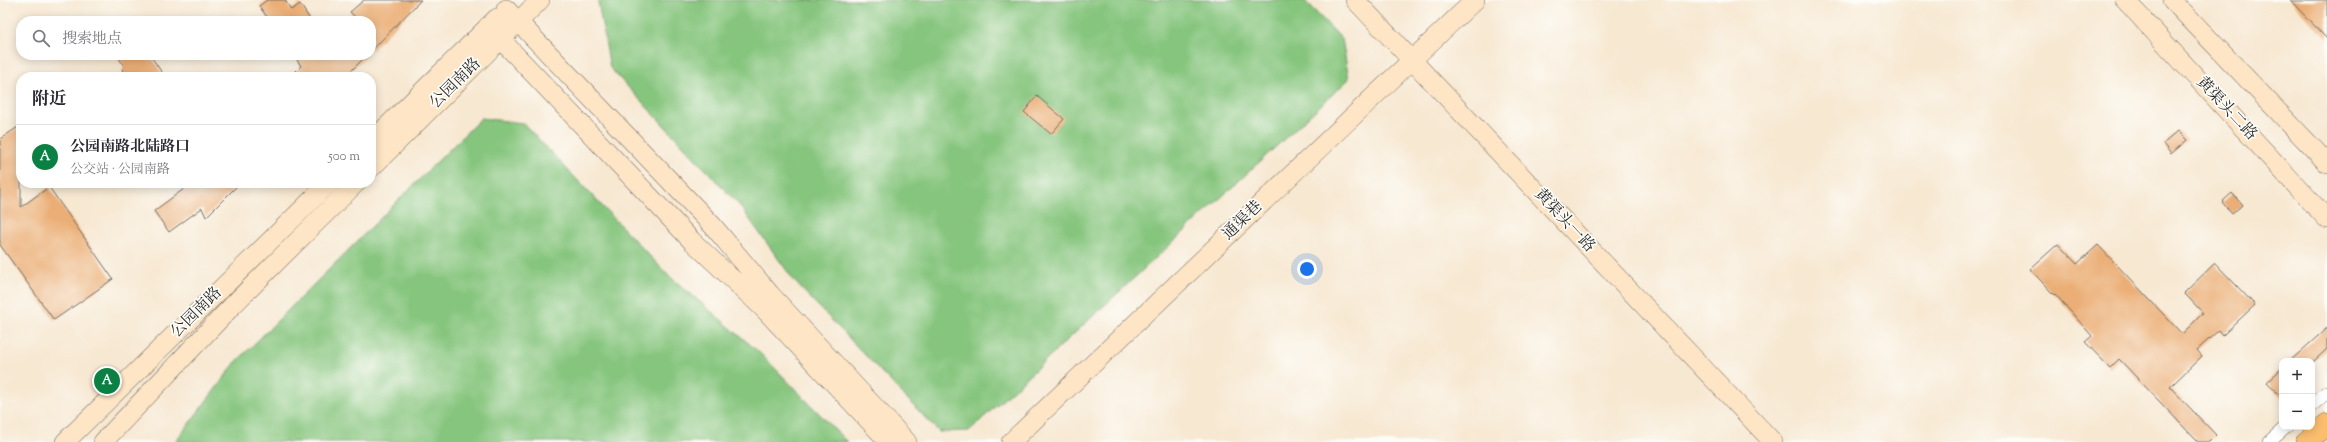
<!DOCTYPE html>
<html lang="zh">
<meta charset="utf-8">
<style>
:root{--surface:#fff;--page:#f2f2f3;--text:#2b2b33;--muted:#7c7c81;--line:#e1e1e2;--accent:#0b8043}
body{margin:0;font-family:"Sorts Mill Goudy","Noto Serif SC",serif;background:var(--page);color:var(--text)}
.controls{position:absolute;right:12px;bottom:12px;display:grid;overflow:hidden;border-radius:8px;box-shadow:0 2px 10px #0003}
.controls button{width:36px;height:36px;display:grid;place-items:center;padding:0;border:0;border-bottom:1px solid var(--line);background:var(--surface);color:var(--text);font:20px sans-serif}
.you{position:absolute;left:1307px;top:269px;width:14px;height:14px;margin:-10px;border:3px solid #fff;border-radius:50%;background:#1a73e8;box-shadow:0 0 0 6px #1a73e833}
.badge{display:grid;place-items:center;width:26px;height:26px;border-radius:50%;background:var(--accent);color:#fff;font-size:13px;font-weight:700}
.pin{position:absolute;translate:-50% -50%;border:2px solid #fff;box-shadow:0 1px 4px #0006}
.list{margin:0;padding:0;list-style:none}
h2{display:flex;justify-content:space-between;align-items:center;height:52px;margin:0;padding:0 16px;font-size:17px}
h2 small{font-size:13px;font-weight:400;color:var(--muted)}
.list li{display:grid;grid-template-columns:26px 1fr auto;gap:12px;align-items:center;box-sizing:border-box;height:64px;padding:0 16px;border-top:1px solid var(--line)}
.list b{display:block;font-size:15px;white-space:nowrap}
.list p{margin:0;font-size:13px;white-space:nowrap;color:var(--muted)}
.list em{font-size:13px;font-style:normal;color:var(--muted)}
.icon{flex:none;width:22px;height:22px;fill:none;stroke:currentColor;stroke-width:2;stroke-linecap:round;stroke-linejoin:round}
.map{position:relative;flex:none;width:2327px;height:442px;overflow:hidden}
.search{position:absolute;background:var(--surface);box-shadow:0 2px 10px #0003;left:16px;top:16px;width:360px;height:44px;display:flex;align-items:center;gap:10px;box-sizing:border-box;padding:0 14px;border-radius:16px;color:var(--muted);font-size:15px}
.panel{position:absolute;background:var(--surface);box-shadow:0 2px 10px #0003;left:16px;top:72px;width:360px;height:116px;border-radius:16px}
.map>svg:first-child{display:block}
.green{fill:#85c57d;stroke:#587854}
.building{fill:#ebae76}
.lines{fill:none;stroke-linecap:round;stroke-linejoin:round}
.street-casing{stroke:#726d65;stroke-width:14}
.secondary-casing{stroke:#726d65;stroke-width:20}
.primary-casing{stroke:#726d65;stroke-width:22}
.street{stroke:#fff;stroke-width:13}
.secondary{stroke:#fde5c5;stroke-width:19}
.primary{stroke:#fbbd6e;stroke-width:21}
.labels{text-anchor:middle;dominant-baseline:central;stroke-width:3.5;stroke-linejoin:round;paint-order:stroke}
.street-label{font-size:16px;fill:#2b2b2b;stroke:#fdfcf7}
</style>
<div class="map">
<svg width="2327" height="442" viewBox="0 0 2327 442">
<rect width="100%" height="100%" fill="#fdfcf7"/>
<filter id="ink" filterUnits="userSpaceOnUse"><feTurbulence type="fractalNoise" baseFrequency=".025" numOctaves="2"/><feDisplacementMap in="SourceGraphic" scale="8" xChannelSelector="R" yChannelSelector="G"/><feConvolveMatrix kernelMatrix="1 2 1 2 8 2 1 2 1" color-interpolation-filters="sRGB"/></filter>
<filter id="wash" filterUnits="userSpaceOnUse"><feTurbulence type="fractalNoise" baseFrequency=".012" numOctaves="4" result="noise"/><feDisplacementMap in="SourceGraphic" scale="16" xChannelSelector="R" yChannelSelector="G"/><feGaussianBlur stdDeviation="0.9" result="paint"/><feColorMatrix in="noise" values="0 0 0 0 0 0 0 0 0 0 0 0 0 0 0 0 0 1.4 0 .05"/><feComposite in="paint" operator="in"/></filter>
<g filter="url(#wash)">
<rect width="100%" height="100%" fill="#f7e8d2"/>
<path class="green" d="M601,0H1304L1342,39L1349,79L969,431L939,432L795,282L740,206L610,68L598,2Z
M481,118L523,123L667,274L760,353L847,442H175L236,362Z"/>
<g id="blocks">
<path class="building" d="M267,0H285L291,10L300,4L311,21H270L259,6Z
M364,0H421L371,51V21H359L350,12Z
M2290,0H2327V39Z
M117,55H150L165,77H126L122,72L124,66Z
M294,55H367L345,77H290L301,66Z
M1037,96L1064,119L1051,134L1024,112Z
M21,125V207L49,187L113,279L54,320L0,245V139Z
M2178,131L2187,140L2171,154L2163,144Z
M192,183H240L206,217L202,208L169,232L154,211Z
M2232,193L2242,205L2232,214L2222,202Z
M2058,244L2077,264L2098,245L2182,334L2203,313L2184,293L2215,263L2255,305L2223,335L2219,330L2197,350L2202,356L2170,387L2216,435L2209,442H2198L2119,359L2110,368L2085,342L2092,336L2055,294L2054,295L2030,269Z
M2327,328V349L2314,361H2290Z
M2282,368V398L2267,382Z"/>
</g>
</g>
<g filter="url(#ink)">
<use href="#blocks" fill-opacity="0" stroke="#726d65" stroke-width="1"/>
<g class="lines">
<defs>
<path id="street" d="M2312,405L2327,392
M2269,442L2286,427"/>
<path id="secondary" d="M1355,0L1773,442
M2125,0L2327,219
M2172,0L2327,163
M506,9L713,226L770,294L907,442
M488,26L692,241L763,308L889,442
M371,142L497,18
M371,168L540,0
M65,442L329,183
M103,442L233,305L356,183
M1011,442L1475,0"/>
<path id="primary" d="M2306,442L2327,424"/>
</defs>
<use href="#street" class="street-casing"/>
<use href="#secondary" class="secondary-casing"/>
<use href="#primary" class="primary-casing"/>
<use href="#street" class="street"/>
<use href="#secondary" class="secondary"/>
<use href="#primary" class="primary"/>
</g>
</g>
<g class="labels">
<g class="street-label">
<text transform="translate(456 84) rotate(-45)">公园南路</text>
<text transform="translate(2226 109) rotate(47)">黄渠头二路</text>
<text transform="translate(1243 221) rotate(-44)">通渠巷</text>
<text transform="translate(1564 221) rotate(47)">黄渠头一路</text>
<text transform="translate(197 313) rotate(-45)">公园南路</text>
</g>
</g>
</svg>
<div class="controls">
<button>+</button>
<button>−</button>
</div>
<div class="you"></div>
<div class="pin badge" style="left:107px;top:381px">A</div>
<div class="search"><svg class="icon" aria-label="search" viewBox="0 0 24 24"><circle cx="10" cy="10" r="6"/><path d="M15 15l6 6"/></svg>搜索地点</div>
<section class="panel">
<h2>附近<small></small></h2>
<ul class="list">
<li><span class="badge">A</span><div><b>公园南路北陆路口</b><p>公交站 · 公园南路</p></div><em>500 m</em></li>
</ul>
</section>
</div>
